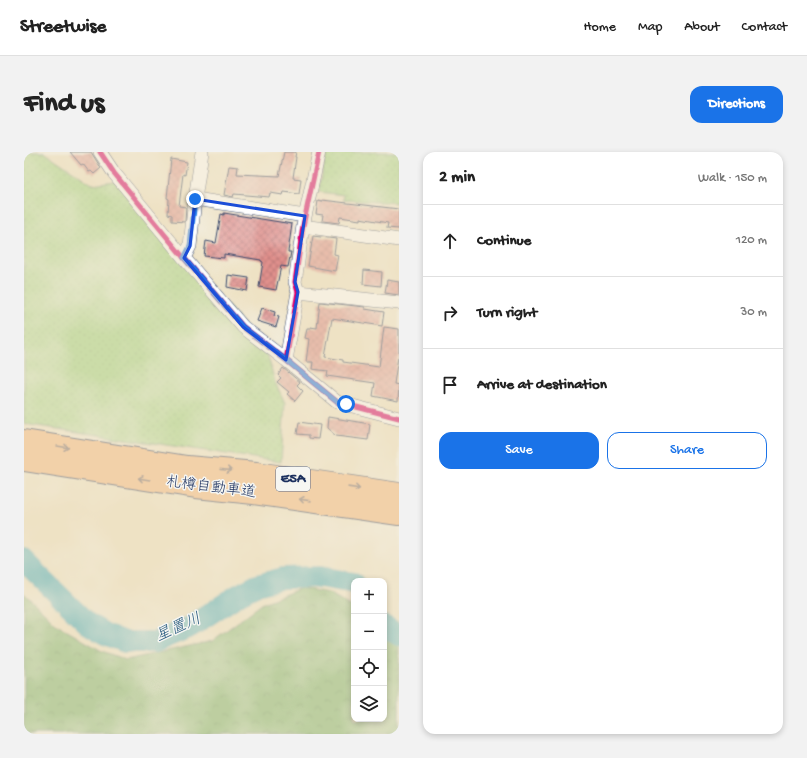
<!DOCTYPE html>
<meta charset="utf-8">
<style>
:root{--surface:#fff;--page:#f2f2f2;--text:#222;--muted:#767676;--line:#e0e0e0;--accent:#1a73e8}
body{margin:0;font-family:"Gochi Hand","Klee One",sans-serif;background:var(--page);color:var(--text)}
.controls{position:absolute;right:12px;bottom:12px;display:grid;overflow:hidden;border-radius:8px;box-shadow:0 2px 6px #0003}
.controls button{width:36px;height:36px;display:grid;place-items:center;padding:0;border:0;border-bottom:1px solid var(--line);background:var(--surface);color:var(--text);font:20px sans-serif}
.stop{position:absolute;width:12px;height:12px;margin:-9px;border:3px solid #1a73e8;border-radius:50%;background:#fff}
.stop.end{background:#1a73e8;border-color:#fff;box-shadow:0 1px 4px #0008}
.list{margin:0;padding:0;list-style:none}
h2{display:flex;justify-content:space-between;align-items:center;height:52px;margin:0;padding:0 16px;font-size:17px}
h2 small{font-size:13px;font-weight:400;color:var(--muted)}
.list li{display:grid;grid-template-columns:26px 1fr auto;gap:12px;align-items:center;box-sizing:border-box;height:72px;padding:0 16px;border-top:1px solid var(--line)}
.list b{display:block;font-size:15px;white-space:nowrap}
.list em{font-size:13px;font-style:normal;color:var(--muted)}
.actions{display:flex;gap:8px;padding:12px 16px}
.actions a{flex:1;padding:9px 0;border:1px solid var(--accent);border-radius:12px;text-align:center;font-size:14px;color:var(--accent)}
.actions .main{background:var(--accent);color:#fff}
.icon{flex:none;width:22px;height:22px;fill:none;stroke:currentColor;stroke-width:2;stroke-linecap:round;stroke-linejoin:round}
.map{position:relative;flex:none;width:375px;height:582px;overflow:hidden;border-radius:12px}
header{display:flex;align-items:center;gap:24px;box-sizing:border-box;height:56px;padding:0 20px;background:var(--surface);border-bottom:1px solid var(--line)}
header strong{font-size:19px}
nav{display:flex;gap:22px;margin-inline-start:auto;font-size:14px}
.intro{display:flex;align-items:center;justify-content:space-between;box-sizing:border-box;height:96px;padding:0 24px}
h1{margin:0;font-size:28px}
.button{padding:10px 18px;border-radius:12px;background:var(--accent);color:#fff;font-size:14px;font-weight:700}
main{display:flex;gap:24px;padding:0 24px}
aside{flex:1;background:var(--surface);border-radius:12px;box-shadow:0 2px 6px #0003}
.map>svg:first-child{display:block}
.forest{fill:url(#forest-crowns);stroke:#4e7368}
.park{fill:url(#park-dots);stroke:#5e8272}
.lines{fill:none;stroke-linecap:round;stroke-linejoin:round}
.river{stroke:#3da9bc;stroke-width:22}
.building{fill:url(#building-cross-hatch)}
.street-casing{stroke:#3b4a6d;stroke-width:14}
.highway-casing{stroke:#3b4a6d;stroke-width:24}
.street{stroke:#fff;stroke-width:13}
.highway{stroke:#f7bd88;stroke-width:22}
.cycleway-casing{stroke:#f6f6f2;stroke-width:8}
.cycleway{stroke:#d6006c;stroke-width:5}
.oneway{stroke:#7e6f71}
.route{stroke:#1a73e8;stroke-width:5}
.marked{fill:none;stroke:#1d4ed8;stroke-width:3;stroke-linejoin:round}
.labels{text-anchor:middle;dominant-baseline:central;stroke-width:3;stroke-linejoin:round;paint-order:stroke}
.shield{fill:#f6f6f2;stroke:#5d6b8a;stroke-width:1}
.shield-label{font-size:14px;font-weight:bold;fill:#1b2f5e}
.street-label{font-size:15px;fill:#1b2f5e;stroke:#f6f6f2}
.water-label{font-size:16px;font-style:italic;fill:#275a7f;stroke:#f6f6f2}
</style>
<header>
<strong>Streetwise</strong>
<nav><a>Home</a><a>Map</a><a>About</a><a>Contact</a></nav>
</header>
<div class="intro"><h1>Find us</h1><a class="button">Directions</a></div>
<main>
<div class="map">
<svg width="375" height="582" viewBox="0 0 375 582">
<defs>
<pattern id="forest-crowns" width="20" height="18" patternUnits="userSpaceOnUse"><rect width="20" height="18" fill="#80b773"/><path d="M2 6a3 3 0 1 1 6 0M12 15a3 3 0 1 1 6 0" fill="none" stroke="#689562"/></pattern>
<pattern id="park-dots" width="8" height="8" patternUnits="userSpaceOnUse"><rect width="8" height="8" fill="#a1d686"/><path d="M2 2h.1M6 6h.1" fill="none" stroke="#8ab876" stroke-width="1.8" stroke-linecap="round"/></pattern>
<pattern id="building-cross-hatch" width="8" height="8" patternUnits="userSpaceOnUse"><rect width="8" height="8" fill="#e0908c"/><path d="M0 0l8 8M0 8l8-8" fill="none" stroke="#b57676"/></pattern>
</defs>
<rect width="100%" height="100%" fill="#f6f6f2"/>
<filter id="ink" filterUnits="userSpaceOnUse"><feTurbulence type="fractalNoise" baseFrequency=".025" numOctaves="2"/><feDisplacementMap in="SourceGraphic" scale="8" xChannelSelector="R" yChannelSelector="G"/><feConvolveMatrix kernelMatrix="1 2 1 2 8 2 1 2 1" color-interpolation-filters="sRGB"/></filter>
<filter id="wash" filterUnits="userSpaceOnUse"><feTurbulence type="fractalNoise" baseFrequency=".012" numOctaves="4" result="noise"/><feDisplacementMap in="SourceGraphic" scale="16" xChannelSelector="R" yChannelSelector="G"/><feGaussianBlur stdDeviation="0.9" result="paint"/><feColorMatrix in="noise" values="0 0 0 0 0 0 0 0 0 0 0 0 0 0 0 0 0 1.4 0 .05"/><feComposite in="paint" operator="in"/></filter>
<g filter="url(#wash)">
<rect width="100%" height="100%" fill="#eee2c4"/>
<path class="forest" d="M277,436L305,441L330,456V567H360V486L375,493V582H0V441L33,473L78,499L102,508L188,489L239,451Z"/>
<path class="park" d="M0,0H20L68,32L92,29L242,197L251,230L261,251L257,310L0,272Z
M302,0H375V51L319,48L320,43L295,40Z"/>
<g class="lines">
<path class="river" d="M0,409L63,471L81,482L101,490H131L166,475L214,443L233,433L259,426L296,425L330,431
M360,474L375,483"/>
</g>
<g id="blocks">
<path class="building" d="M46,0H67L77,16L70,22L67,19L65,20L59,12L57,13Z
M260,0H272L271,5H272L269,26L277,27L275,42L260,40L259,43L246,41L245,45L210,42L209,45L200,43L205,14L214,15L213,22L255,24Z
M147,7L163,10L161,23L159,22L155,54L162,55L161,70L148,69V63L144,62L145,47L143,46Z
M298,48L375,57V77L363,76L364,71L336,66V68L316,65L315,71L298,69L299,63L292,62L294,49L298,50Z
M200,61L268,72L264,100H267L264,115L257,114L252,138L235,135L239,110L237,109V108L200,102V106L180,104L182,89L192,91L197,62L200,63Z
M289,84L312,87L310,102L314,103L311,119L284,114Z
M340,118L358,120L357,134L339,132Z
M204,123L225,126L223,139L203,135Z
M363,128L375,130V143L361,141Z
M296,150L341,155V157L360,160L358,174L308,166L301,205L319,208V210L355,215L360,175L375,177V206L374,205L370,232L375,233L374,249L349,244L351,231L303,224L304,219L288,217L289,210H282L285,187L281,186L283,177H286V175L293,176Z
M238,156L251,160L250,164L255,165L252,175L233,169Z
M259,216L276,230L273,233L279,239L271,249L263,242L265,240L253,230L257,226L254,223Z
M304,265L346,272L344,288L312,284L303,276Z
M275,270L296,273L294,287L285,286V283L273,282Z"/>
</g>
</g>
<g filter="url(#ink)">
<use href="#blocks" fill-opacity="0" stroke="#3b4a6d" stroke-width="1"/>
<g class="lines">
<defs>
<path id="street" d="M76,0L90,21L160,106L219,175L262,208L313,250L375,266
M171,47L281,64
M279,74L375,88
M160,106L166,94L171,47L178,0
M274,140L375,151
M262,208L274,140L271,130L279,74L295,0"/>
<path id="highway" d="M0,289L163,315L232,321L375,342
M0,308L172,335L230,341L375,362"/>
</defs>
<use href="#street" class="street-casing"/>
<use href="#highway" class="highway-casing"/>
<use href="#street" class="street"/>
<use href="#highway" class="highway"/>
<defs>
<path id="cycleway" d="M76,0L90,21L160,106L219,175L262,208L313,250L375,266
M262,208L274,140L271,130L279,74L295,0"/>
</defs>
<use href="#cycleway" class="cycleway-casing"/>
<use href="#cycleway" class="cycleway"/>
</g>
<defs><path id="oneway-shaft" d="M-6 0H5M1.5-3L5.5 0L1.5 3" fill="none" stroke-width="1.6" stroke-linecap="round" stroke-linejoin="round"/></defs>
<g class="oneway">
<use href="#oneway-shaft" transform="translate(39 295) rotate(9)"/>
<use href="#oneway-shaft" transform="translate(202 318) rotate(6)"/>
<use href="#oneway-shaft" transform="translate(120 327) rotate(-171)"/>
<use href="#oneway-shaft" transform="translate(330 336) rotate(8)"/>
<use href="#oneway-shaft" transform="translate(281 348) rotate(-172)"/>
</g>
</g>
<g class="lines" filter="url(#ink)">
<path class="route" d="M171,47L166,94L160,106L219,175L262,208L313,250L322,252"/>
</g>
<path d="M0 0H375V582H0ZM171,47L281,64L271,130L274,140L262,208L219,175L160,106L166,94Z" fill="#eee2c4" fill-opacity=".55" fill-rule="evenodd"/>
<path class="marked" d="M171,47L281,64L271,130L274,140L262,208L219,175L160,106L166,94Z"/>
<g class="labels">
<rect class="shield" x="252" y="315" width="34" height="24" rx="3"/>
<g class="shield-label">
<text x="269" y="327">E5A</text>
</g>
<g class="street-label">
<text transform="translate(187 336) rotate(7)">札樽自動車道</text>
</g>
<g class="water-label">
<text transform="translate(155 477) rotate(-24)">星置川</text>
</g>
</g>
</svg>
<div class="controls">
<button>+</button>
<button>−</button>
<button><svg class="icon" aria-label="locate" viewBox="0 0 24 24"><circle cx="12" cy="12" r="6"/><path d="M12 2v4M12 18v4M2 12h4M18 12h4"/></svg></button>
<button><svg class="icon" aria-label="layers" viewBox="0 0 24 24"><path d="M12 4l9 5-9 5-9-5zM3 14l9 5 9-5"/></svg></button>
</div>
<div class="stop" style="left:322px;top:252px"></div>
<div class="stop end" style="left:171px;top:47px"></div>
</div>
<aside>
<h2>2 min<small>Walk · 150 m</small></h2>
<ul class="list">
<li><svg class="icon" aria-label="ahead" viewBox="0 0 24 24"><path d="M12 20V5M6 11l6-6 6 6"/></svg><div><b>Continue</b></div><em>120 m</em></li>
<li><svg class="icon" aria-label="right" viewBox="0 0 24 24"><path d="M7 20v-9h11M14 6l5 5-5 5"/></svg><div><b>Turn right</b></div><em>30 m</em></li>
<li><svg class="icon" aria-label="arrive" viewBox="0 0 24 24"><path d="M6 21V4h12l-3 4 3 4H6"/></svg><div><b>Arrive at destination</b></div></li>
</ul>
<div class="actions"><a class="main">Save</a><a>Share</a></div>
</aside>
</main>
